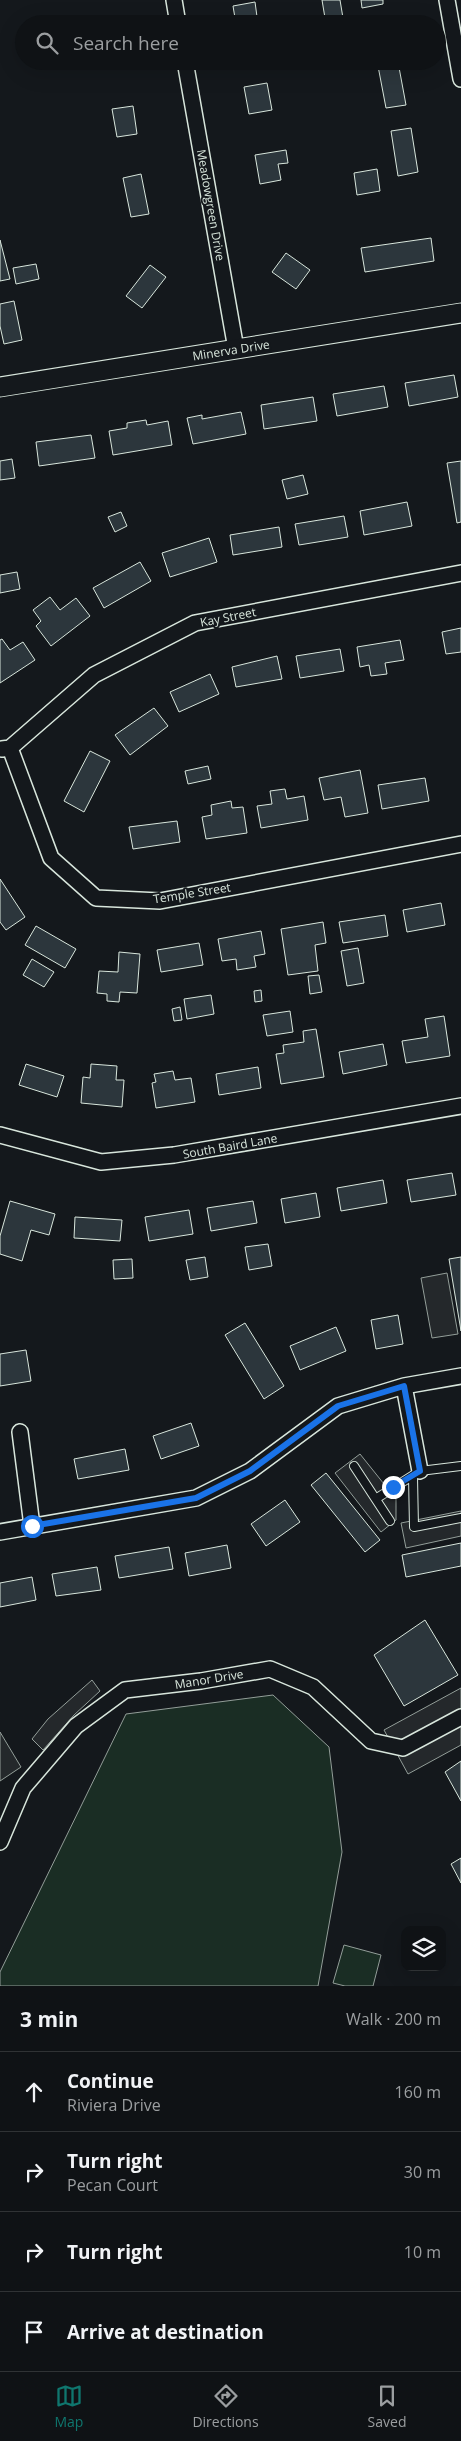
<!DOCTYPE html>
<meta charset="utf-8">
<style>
:root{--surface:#0f1215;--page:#181b1e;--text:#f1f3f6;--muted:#9b9ea0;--line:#2f3234;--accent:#0f766e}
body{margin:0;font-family:"Open Sans",sans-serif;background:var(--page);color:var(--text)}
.controls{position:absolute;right:15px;bottom:15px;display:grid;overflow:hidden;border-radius:10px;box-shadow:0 5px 20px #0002}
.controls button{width:45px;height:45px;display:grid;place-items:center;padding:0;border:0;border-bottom:1px solid var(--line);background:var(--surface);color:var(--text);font:25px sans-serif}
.stop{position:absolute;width:15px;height:15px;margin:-11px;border:4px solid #1a73e8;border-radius:50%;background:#fff}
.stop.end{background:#1a73e8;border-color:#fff;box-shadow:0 1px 5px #0008}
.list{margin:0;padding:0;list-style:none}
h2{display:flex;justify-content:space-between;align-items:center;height:65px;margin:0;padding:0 20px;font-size:21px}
h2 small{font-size:16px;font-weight:400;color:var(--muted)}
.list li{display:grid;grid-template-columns:32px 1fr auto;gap:15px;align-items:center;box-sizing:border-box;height:80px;padding:0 20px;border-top:1px solid var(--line)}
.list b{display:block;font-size:19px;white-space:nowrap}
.list p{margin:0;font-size:16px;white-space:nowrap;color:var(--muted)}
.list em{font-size:16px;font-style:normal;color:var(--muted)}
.icon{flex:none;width:28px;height:28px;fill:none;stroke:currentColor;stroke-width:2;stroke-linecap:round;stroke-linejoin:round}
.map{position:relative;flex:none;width:461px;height:1986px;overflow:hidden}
.search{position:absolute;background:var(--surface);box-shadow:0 5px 20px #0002;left:15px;right:15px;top:15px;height:55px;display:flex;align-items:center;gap:12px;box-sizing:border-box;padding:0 18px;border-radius:28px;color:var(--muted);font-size:19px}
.sheet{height:385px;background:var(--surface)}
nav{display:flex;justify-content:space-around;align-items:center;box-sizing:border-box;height:70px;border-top:1px solid var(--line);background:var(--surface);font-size:14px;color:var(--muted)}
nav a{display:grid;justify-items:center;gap:2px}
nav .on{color:var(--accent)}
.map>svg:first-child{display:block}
.green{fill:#1a2d24;stroke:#939e99}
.parking{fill:#24282b;stroke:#939e99}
.building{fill:#2c363c;stroke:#d8e6dc}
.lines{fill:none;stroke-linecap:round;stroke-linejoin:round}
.service-casing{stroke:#d8e6dc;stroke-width:10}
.minor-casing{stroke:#d8e6dc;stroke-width:18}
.tertiary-casing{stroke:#d8e6dc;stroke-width:21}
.service{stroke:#14181c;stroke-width:8}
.minor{stroke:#14181c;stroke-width:15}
.tertiary{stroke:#14181c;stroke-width:19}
.route{stroke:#1a73e8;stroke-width:6}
.labels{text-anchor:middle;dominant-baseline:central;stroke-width:4;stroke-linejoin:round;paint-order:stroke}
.street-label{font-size:12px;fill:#d8e6dc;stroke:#14181c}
</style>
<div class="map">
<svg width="461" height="1986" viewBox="0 0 461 1986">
<rect width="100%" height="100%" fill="#14181c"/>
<path class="green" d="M273,1695L329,1747L342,1852L318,1986H0V1972L126,1714Z
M344,1945L381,1955L373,1986H345L333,1983Z"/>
<path class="parking" d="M447,1273L458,1334L432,1338L421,1278Z
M360,1454L396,1499V1520L381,1532L335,1473Z
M461,1511V1536L406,1548L401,1523Z
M92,1680L100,1691L74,1715L43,1750L32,1739L48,1719Z
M461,1688V1745L408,1774L384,1730Z
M0,1732L21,1767L0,1781Z"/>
<path class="building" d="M322,0H340L344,24H326Z
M361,0H383V4L362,8Z
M255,2L258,24H236L233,6Z
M398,62L406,105L386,108L378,66Z
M267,83L272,110L249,114L244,87Z
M133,106L137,134L117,137L112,109Z
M411,128L418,172L398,176L391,131Z
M286,150L288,163L278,164L281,180L260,184L255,155Z
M377,169L380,191L357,195L354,173Z
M141,174L149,214L131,217L123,178Z
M431,238L434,261L365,272L361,248Z
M0,240L10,279L0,281Z
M286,253L310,270L296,289L272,272Z
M36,264L39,279L16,284L13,268Z
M150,265L166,277L142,308L126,296Z
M14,301L22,340L4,344L0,326V304Z
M454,375L458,397L409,406L405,383Z
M384,386L388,407L337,416L333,394Z
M313,397L317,421L264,429L261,405Z
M241,412L246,434L193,444L187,418L202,415V419Z
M146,420L147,425L168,421L172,445L113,455L109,431L127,428V423Z
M91,435L95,458L39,466L36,442Z
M12,459L15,478L0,480V461Z
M461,461V522L457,523L447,463Z
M303,475L308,494L287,499L282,480Z
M407,502L412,526L364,535L360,511Z
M121,512L127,526L115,532L108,517Z
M344,516L348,537L299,545L295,524Z
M279,527L282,547L233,555L230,535Z
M209,538L217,562L170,577L162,553Z
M140,562L151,581L104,608L93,588Z
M17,572L20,589L0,593V575Z
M50,597L60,610L76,598L90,616L51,646L36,626L41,621L33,610Z
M461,628V652L446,654L442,632Z
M2,639L10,650L23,642L35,660L0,683V640Z
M400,640L404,660L385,663L387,674L371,676L369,665L360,667L357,647Z
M340,649L344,671L300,678L296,656Z
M277,656L282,679L236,687L232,667Z
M210,674L219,694L179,712L170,692Z
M154,708L168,726L130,755L115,735Z
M90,751L110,761L84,812L64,801Z
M208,766L211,779L188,784L185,771Z
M360,770L368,813L345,817L341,797L324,800L319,778Z
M425,778L429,801L382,809L378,785Z
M285,789L287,799L304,796L308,820L261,828L257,806L272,804L270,791Z
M231,801L232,808L243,807L247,833L206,839L202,817L212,815L211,805Z
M177,821L180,842L133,849L129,827Z
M0,879L25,917L6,930L0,922Z
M441,903L445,925L407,932L403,910Z
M385,915L388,936L343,943L339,922Z
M323,922L326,943L315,945L318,971L288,975L281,929Z
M36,926L76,949L65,968L25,945Z
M261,931L265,954L254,956L256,967L237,970L236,959L222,961L218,939Z
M199,943L203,965L161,972L157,950Z
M358,948L364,983L347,986L341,951Z
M119,952L140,954L137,993L120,992L119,1002L107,1001V994L97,993L99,971L118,972Z
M32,959L54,972L44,987L23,975Z
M319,975L322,992L310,994L308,976Z
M261,990L262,1001L255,1002L254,991Z
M211,995L214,1014L187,1019L184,999Z
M180,1007L182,1020L174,1021L172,1009Z
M290,1011L293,1032L267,1036L263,1015Z
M444,1016L450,1056L406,1063L402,1041L428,1037L425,1019Z
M316,1029L324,1077L281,1084L276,1054L284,1053L283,1045L304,1042L303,1031Z
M383,1044L387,1065L343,1074L339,1052Z
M26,1064L64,1076L57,1097L19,1085Z
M91,1064L117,1066L116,1080H124L122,1107L81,1103L83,1077L90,1078Z
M258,1067L261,1088L219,1095L216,1074Z
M173,1071L175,1080L191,1078L195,1102L156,1108L152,1083L156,1082L154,1074Z
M452,1173L456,1195L411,1202L407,1180Z
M383,1180L387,1203L341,1211L337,1188Z
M316,1193L320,1217L285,1223L281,1199Z
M10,1201L55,1214L49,1235L31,1230L22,1261L0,1254V1236Z
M253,1201L257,1223L211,1231L207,1208Z
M189,1210L193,1234L149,1241L145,1217Z
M75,1217L122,1220L120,1241L74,1238Z
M268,1244L272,1266L249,1270L245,1247Z
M205,1257L208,1277L190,1280L186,1260Z
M461,1257V1331L449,1259Z
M132,1259L133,1278L114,1279L113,1260Z
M398,1315L403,1344L376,1349L371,1320Z
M245,1323L284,1386L264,1399L225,1335Z
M336,1327L346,1351L300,1370L290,1346Z
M26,1350L31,1381L0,1386V1354Z
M191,1423L199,1446L161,1459L153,1436Z
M125,1449L129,1470L78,1479L74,1459Z
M326,1473L380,1540L365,1552L311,1485Z
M285,1500L300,1522L266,1546L251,1524Z
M461,1543V1566L406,1577L402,1555Z
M227,1545L231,1568L189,1576L185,1553Z
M169,1547L173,1569L119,1578L115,1556Z
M97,1567L101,1590L56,1596L52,1574Z
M32,1577L36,1600L0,1607V1583Z
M425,1620L458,1675L404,1706L374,1655Z
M461,1761V1801L445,1772Z
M461,1858V1883L451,1864Z"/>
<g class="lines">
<defs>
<path id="service" d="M354,1466L390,1521
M413,1477L414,1527L461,1518
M377,1498L420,1471L461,1466"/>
<path id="minor" d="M174,0L178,24
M447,0L461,79
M185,61L236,349
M10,748L51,858L96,898L160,901L461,844
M2,749L10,748L94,675L195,623L461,573
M0,1135L101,1162L174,1155L461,1106
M404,1386L420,1471
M20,1432L32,1526
M0,1532L196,1498L250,1471L338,1406L404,1386L461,1376
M0,1842L23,1788L76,1726L125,1690L201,1681L270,1669L313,1687L371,1741L403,1748L461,1717"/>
<path id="tertiary" d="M0,387L461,313"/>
</defs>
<use href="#service" class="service-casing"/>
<use href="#minor" class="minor-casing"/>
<use href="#tertiary" class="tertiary-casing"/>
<use href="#service" class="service"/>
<use href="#minor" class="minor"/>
<use href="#tertiary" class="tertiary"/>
</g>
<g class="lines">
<path class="route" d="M32,1526L196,1498L250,1471L338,1406L404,1386L420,1471L393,1487"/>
</g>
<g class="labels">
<g class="street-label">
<text transform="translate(211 205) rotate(80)">Meadowgreen Drive</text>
<text transform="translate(231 350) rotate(-9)">Minerva Drive</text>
<text transform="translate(228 617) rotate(-11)">Kay Street</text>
<text transform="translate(192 893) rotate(-9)">Temple Street</text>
<text transform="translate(230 1146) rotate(-10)">South Baird Lane</text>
<text transform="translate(209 1679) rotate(-9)">Manor Drive</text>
</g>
</g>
</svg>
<div class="controls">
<button><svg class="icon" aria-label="layers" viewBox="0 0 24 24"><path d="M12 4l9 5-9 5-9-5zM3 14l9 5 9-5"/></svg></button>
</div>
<div class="stop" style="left:32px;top:1526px"></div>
<div class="stop end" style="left:393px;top:1487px"></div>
<div class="search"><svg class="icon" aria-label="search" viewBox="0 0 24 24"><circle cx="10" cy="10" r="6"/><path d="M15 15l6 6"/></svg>Search here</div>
</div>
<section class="sheet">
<h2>3 min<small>Walk · 200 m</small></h2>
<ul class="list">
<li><svg class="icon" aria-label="ahead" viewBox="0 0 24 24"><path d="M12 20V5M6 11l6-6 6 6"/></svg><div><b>Continue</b><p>Riviera Drive</p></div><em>160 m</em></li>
<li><svg class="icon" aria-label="right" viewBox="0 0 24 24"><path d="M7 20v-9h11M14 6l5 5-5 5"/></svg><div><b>Turn right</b><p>Pecan Court</p></div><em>30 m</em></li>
<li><svg class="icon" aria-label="right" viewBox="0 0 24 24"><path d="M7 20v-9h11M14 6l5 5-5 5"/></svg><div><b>Turn right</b></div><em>10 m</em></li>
<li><svg class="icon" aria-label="arrive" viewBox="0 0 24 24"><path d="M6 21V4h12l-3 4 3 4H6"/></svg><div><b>Arrive at destination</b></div></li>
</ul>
</section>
<nav>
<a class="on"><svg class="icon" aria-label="map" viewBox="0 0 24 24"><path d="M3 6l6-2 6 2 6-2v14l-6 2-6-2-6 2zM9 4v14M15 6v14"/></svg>Map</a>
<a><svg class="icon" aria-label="directions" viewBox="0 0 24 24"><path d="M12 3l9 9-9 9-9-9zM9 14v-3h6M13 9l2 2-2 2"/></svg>Directions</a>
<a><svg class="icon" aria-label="saved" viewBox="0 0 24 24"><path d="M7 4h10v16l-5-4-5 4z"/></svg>Saved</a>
</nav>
